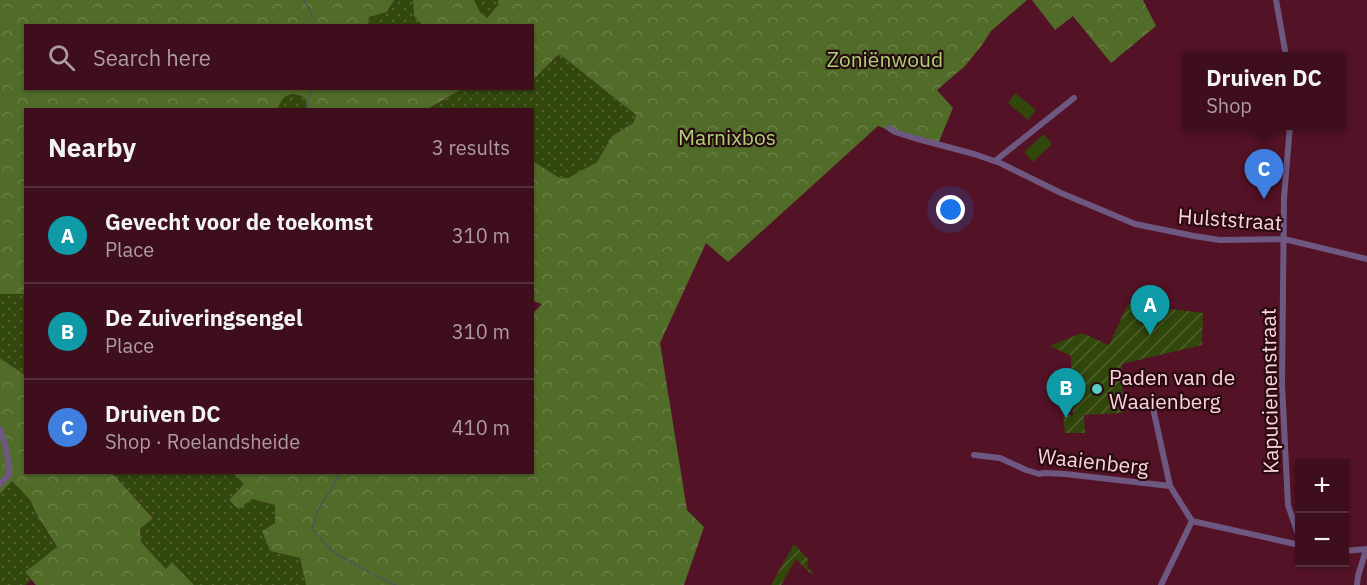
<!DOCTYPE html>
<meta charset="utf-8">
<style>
:root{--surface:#3e0e1c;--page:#451725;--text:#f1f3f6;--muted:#ad9ca3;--line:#572e3b;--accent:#56cec4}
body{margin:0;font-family:"IBM Plex Sans",sans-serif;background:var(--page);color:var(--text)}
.controls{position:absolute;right:18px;bottom:18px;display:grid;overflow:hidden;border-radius:0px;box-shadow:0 2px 4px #0004}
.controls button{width:54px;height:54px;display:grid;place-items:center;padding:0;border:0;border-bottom:2px solid var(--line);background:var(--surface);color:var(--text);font:30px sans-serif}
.you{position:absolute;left:951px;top:210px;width:21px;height:21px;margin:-15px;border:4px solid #fff;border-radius:50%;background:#1a73e8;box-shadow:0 0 0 9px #1a73e833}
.badge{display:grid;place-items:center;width:39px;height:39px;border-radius:50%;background:var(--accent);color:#fff;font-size:20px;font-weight:700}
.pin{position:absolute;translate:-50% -50px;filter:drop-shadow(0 2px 3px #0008)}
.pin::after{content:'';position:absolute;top:32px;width:21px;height:18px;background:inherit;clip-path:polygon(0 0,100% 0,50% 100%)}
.popup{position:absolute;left:1183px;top:52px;width:162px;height:78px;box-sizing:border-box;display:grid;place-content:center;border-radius:0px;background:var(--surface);filter:drop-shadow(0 2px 4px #0005);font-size:20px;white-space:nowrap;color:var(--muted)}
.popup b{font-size:22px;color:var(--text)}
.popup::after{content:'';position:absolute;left:50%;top:100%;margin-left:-12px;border:12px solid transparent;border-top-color:var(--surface)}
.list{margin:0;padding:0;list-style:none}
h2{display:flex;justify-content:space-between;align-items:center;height:78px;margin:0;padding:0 24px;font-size:26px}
h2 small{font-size:20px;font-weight:400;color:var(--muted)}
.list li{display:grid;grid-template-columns:39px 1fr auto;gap:18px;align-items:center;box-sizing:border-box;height:96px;padding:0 24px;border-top:2px solid var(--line)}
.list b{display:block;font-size:22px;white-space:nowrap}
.list p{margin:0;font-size:20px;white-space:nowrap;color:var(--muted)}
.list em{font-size:20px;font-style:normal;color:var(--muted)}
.icon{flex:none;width:33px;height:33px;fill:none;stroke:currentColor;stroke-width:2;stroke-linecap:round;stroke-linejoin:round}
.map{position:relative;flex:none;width:1367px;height:585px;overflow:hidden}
.search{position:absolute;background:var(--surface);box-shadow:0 2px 4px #0004;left:24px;top:24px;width:510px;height:66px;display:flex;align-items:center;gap:15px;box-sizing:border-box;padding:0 21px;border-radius:0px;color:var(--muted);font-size:22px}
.panel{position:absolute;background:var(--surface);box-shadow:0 2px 4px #0004;left:24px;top:108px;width:510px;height:366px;border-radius:0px}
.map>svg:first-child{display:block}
.grass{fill:url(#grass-dots)}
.forest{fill:url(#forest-crowns)}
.garden{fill:url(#garden-furrows)}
.pitch{fill:#31470c}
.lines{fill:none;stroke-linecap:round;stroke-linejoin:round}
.stream{stroke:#4d5858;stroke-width:1.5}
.street{stroke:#6e5882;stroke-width:6}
.poi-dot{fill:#56cec4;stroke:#280b12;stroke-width:2}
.labels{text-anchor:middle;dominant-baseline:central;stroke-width:4.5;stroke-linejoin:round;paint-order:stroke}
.park-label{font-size:21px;fill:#abd376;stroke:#280b12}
.street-label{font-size:21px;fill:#fdd3d9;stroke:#280b12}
.poi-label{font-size:21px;fill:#fdd3d9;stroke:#280b12;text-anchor:start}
</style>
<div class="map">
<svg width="1367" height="585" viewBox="0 0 1367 585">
<defs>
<pattern id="grass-dots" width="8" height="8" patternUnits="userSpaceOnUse" patternTransform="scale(1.5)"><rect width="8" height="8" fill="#31470c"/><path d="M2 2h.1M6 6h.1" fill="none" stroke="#50612f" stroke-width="1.8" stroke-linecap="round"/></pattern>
<pattern id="forest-crowns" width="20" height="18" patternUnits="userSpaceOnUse" patternTransform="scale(1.5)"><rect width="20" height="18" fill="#516b29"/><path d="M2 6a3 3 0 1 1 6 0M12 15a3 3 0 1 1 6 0" fill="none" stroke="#6b7f47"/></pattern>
<pattern id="garden-furrows" width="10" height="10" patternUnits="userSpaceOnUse" patternTransform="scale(1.5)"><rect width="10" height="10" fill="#31470c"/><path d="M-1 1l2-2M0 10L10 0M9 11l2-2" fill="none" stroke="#50612f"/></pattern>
</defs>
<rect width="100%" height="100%" fill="#531225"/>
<path class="grass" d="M394,0H413L414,16L422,25L375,26L368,24L369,17L387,12Z
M474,0H498V5L487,18L480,12Z
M559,55L562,56L636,115L633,123L612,136L597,162L568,178L558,177L533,161L532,110H428L462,89L532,88L533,78H535Z
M297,94L305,98L308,109L278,110L280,101L287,95Z
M0,294H25V375L0,358Z
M112,473H233L244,484L229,500L252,499L275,505V523L262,531L270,551L300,558L306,585H194L173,563L166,569L141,542L140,529L153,517Z
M12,481L30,500L37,515L57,548L25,572L31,580L26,585H0V494Z"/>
<path class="forest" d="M0,0H394L387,12L369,17L368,24L375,25L26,26V88L462,89L428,109H308L305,98C292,90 281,95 278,109L26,110L25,294H0Z
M413,0H474L480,12L487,18L498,5V0H1027L991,31L982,45L965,66L937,90L953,108L937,146L895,133L878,126L728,262L706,243L660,343L687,510L704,527L684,585H306L300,558L270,551L262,531L275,523V505L252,499L239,509L229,500L244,484L233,473L532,472L533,313L542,304L533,301V161L558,177L568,178L597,162L612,136L633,123L636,115L562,56L559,55L556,57L535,78H533L532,26L422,25L414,16Z
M1032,0H1143L1156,26L1111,63L1073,16L1055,30Z
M0,358L25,375L26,472L112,473L153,518L140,529L141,542L166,569L172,562L194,585H36L25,572L57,547L37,515L30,500L12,481L0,494Z"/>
<path class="garden" d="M1128,304L1203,313L1202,345L1122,364L1123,413L1084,415L1085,433H1065L1063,416L1073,415L1071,356L1050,346L1082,333L1109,345Z
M794,544L809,560L807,564L808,566L807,567L813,573L812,575L796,559L781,585H771Z"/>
<path class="pitch" d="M1015,93L1036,110L1028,120L1008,103Z
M1044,134L1052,144L1033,162L1024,152Z"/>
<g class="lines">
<path class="stream" d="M304,0L311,12L312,18
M312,23L313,26
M306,110L311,88
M341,472L318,510L312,529L332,551L379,578L396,585"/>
<path class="street" d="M1276,0L1286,56
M1290,125L1284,198L1282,385L1288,505L1300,540
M889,128L895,132L914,138L974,154L1000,163L1061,193L1135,224L1194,236L1220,240L1284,239L1367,259
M995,161L1074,98
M1153,408L1170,486L1192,521
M0,429C6,444 9,458 9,475L0,484
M974,455L1000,458L1026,470L1039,474L1045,473L1065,474L1170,486
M1192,521L1300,545
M1344,551L1367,549
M1161,585L1192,521
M1357,585L1358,576L1366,550"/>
</g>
<circle class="poi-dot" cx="1097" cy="389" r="6"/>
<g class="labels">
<g class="park-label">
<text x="885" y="59">Zoniënwoud</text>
<text x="727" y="137">Marnixbos</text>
</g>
<g class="street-label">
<text transform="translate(1230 219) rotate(4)">Hulststraat</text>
<text transform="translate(1269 391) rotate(-91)">Kapucienenstraat</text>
<text transform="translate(1093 461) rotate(6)">Waaienberg</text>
</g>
<g class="poi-label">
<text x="1109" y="377">Paden van de<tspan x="1109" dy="24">Waaienberg</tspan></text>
</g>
</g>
</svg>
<div class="controls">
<button>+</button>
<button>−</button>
</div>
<div class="you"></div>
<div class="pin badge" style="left:1150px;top:335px;background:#0f9aa8">A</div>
<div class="pin badge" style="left:1066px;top:418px;background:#0f9aa8">B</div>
<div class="pin badge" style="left:1264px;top:199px;background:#3f7fe0">C</div>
<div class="popup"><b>Druiven DC</b>Shop</div>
<div class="search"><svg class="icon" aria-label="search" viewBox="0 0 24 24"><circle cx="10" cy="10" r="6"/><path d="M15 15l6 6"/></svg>Search here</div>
<section class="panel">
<h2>Nearby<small>3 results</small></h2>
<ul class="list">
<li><span class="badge" style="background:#0f9aa8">A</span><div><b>Gevecht voor de toekomst</b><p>Place</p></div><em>310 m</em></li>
<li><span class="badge" style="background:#0f9aa8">B</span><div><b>De Zuiveringsengel</b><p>Place</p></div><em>310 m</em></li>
<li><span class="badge" style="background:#3f7fe0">C</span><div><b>Druiven DC</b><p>Shop · Roelandsheide</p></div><em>410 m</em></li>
</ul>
</section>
</div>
